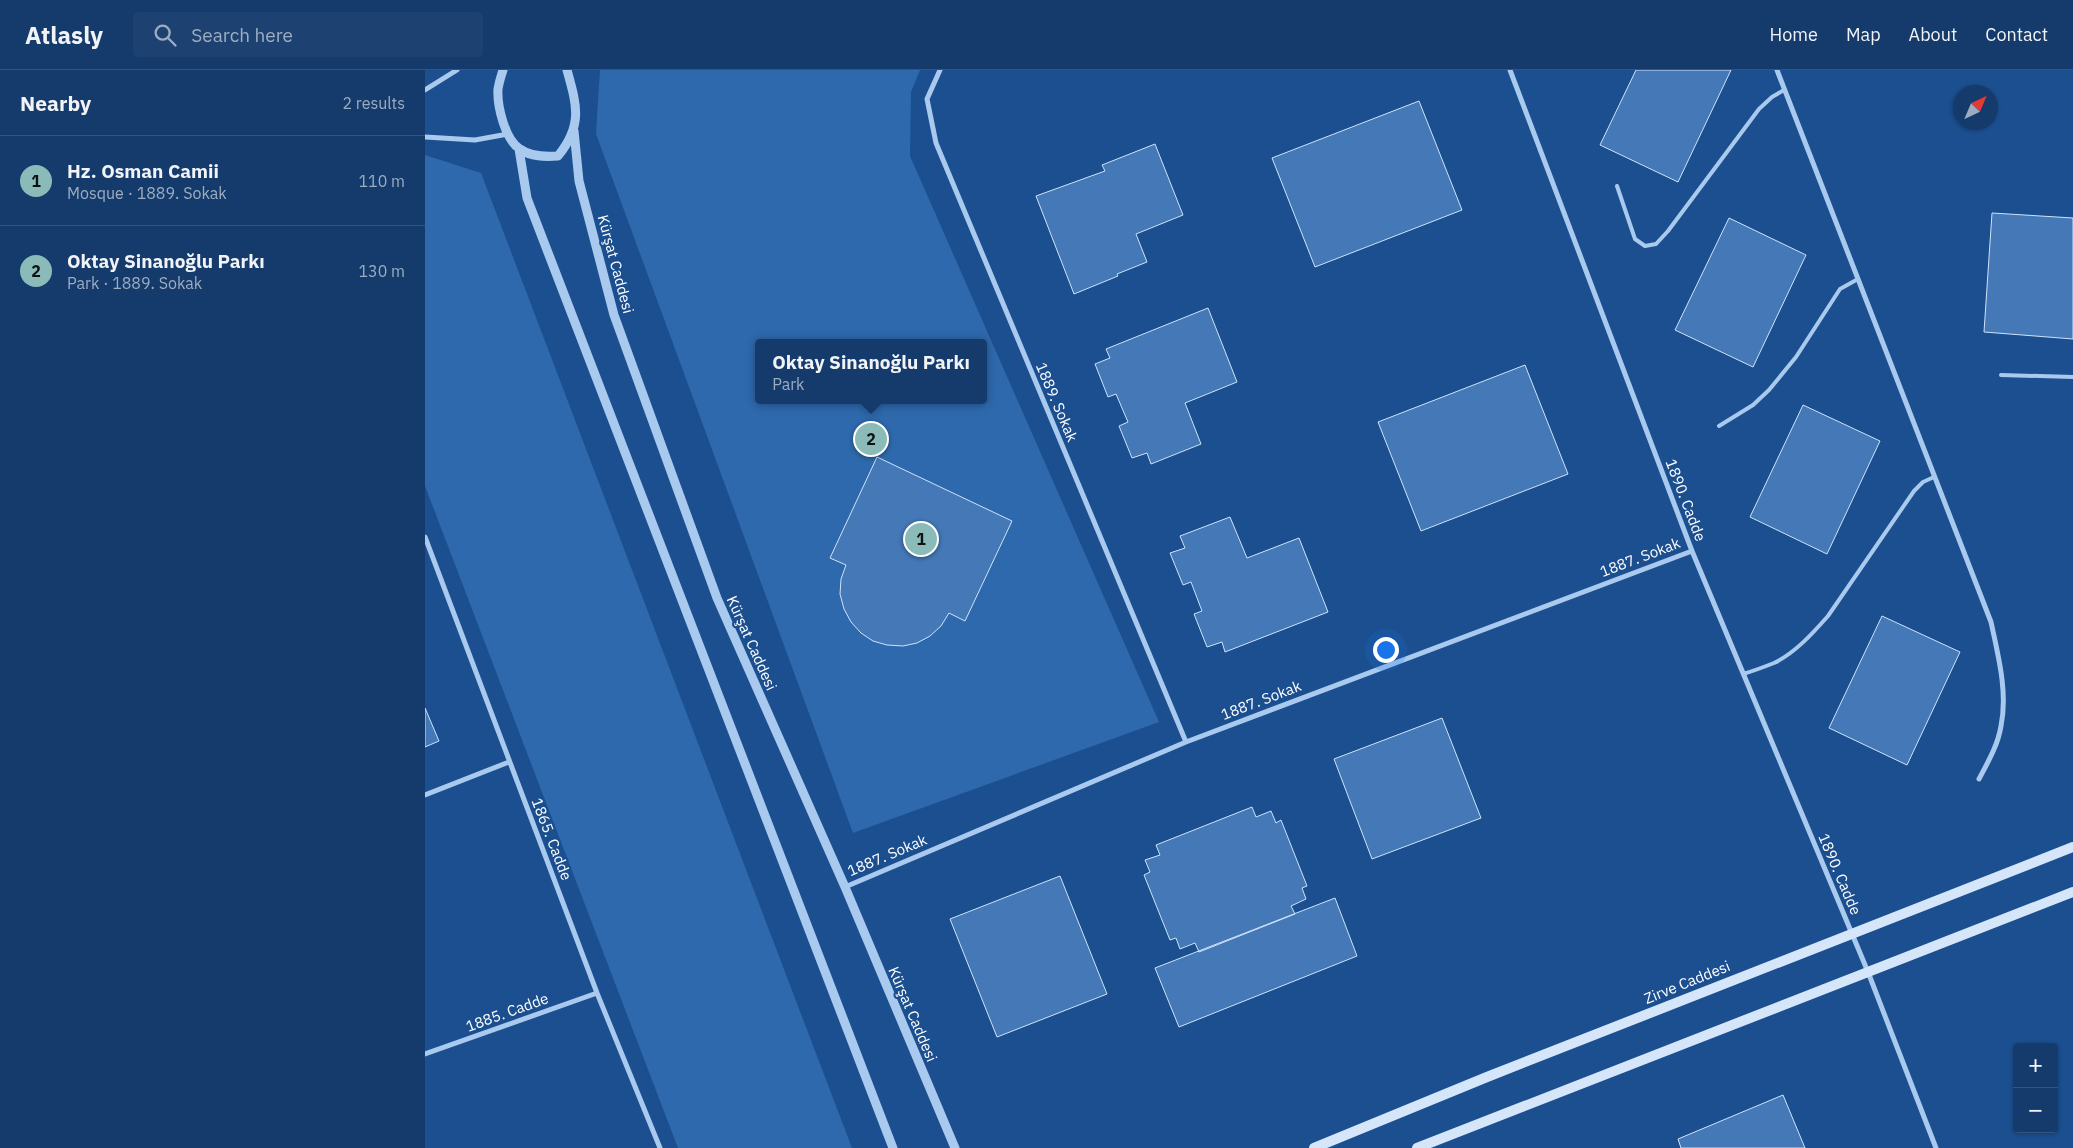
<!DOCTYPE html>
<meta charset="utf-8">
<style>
:root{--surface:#143b6b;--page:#1d4271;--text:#f1f3f6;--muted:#9dadc1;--line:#33557e;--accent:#8bbbb9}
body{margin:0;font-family:"IBM Plex Sans",sans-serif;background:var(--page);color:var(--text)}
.controls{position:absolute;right:15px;bottom:15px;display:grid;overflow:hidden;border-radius:5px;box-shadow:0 1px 4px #0004}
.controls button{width:45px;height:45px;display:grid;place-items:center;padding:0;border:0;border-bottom:1px solid var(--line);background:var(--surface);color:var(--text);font:25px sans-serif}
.compass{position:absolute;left:1528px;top:15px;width:45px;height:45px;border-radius:50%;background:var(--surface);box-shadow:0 1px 4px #0004;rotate:44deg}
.you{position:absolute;left:960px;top:579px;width:18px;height:18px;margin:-12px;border:4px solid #fff;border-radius:50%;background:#1a73e8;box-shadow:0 0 0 8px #1a73e833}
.badge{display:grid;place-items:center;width:32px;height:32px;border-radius:50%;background:var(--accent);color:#111;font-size:16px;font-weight:700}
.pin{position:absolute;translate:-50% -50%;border:2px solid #fff;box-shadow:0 1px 5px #0006}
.popup{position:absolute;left:330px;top:269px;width:232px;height:65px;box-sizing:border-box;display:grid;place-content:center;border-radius:5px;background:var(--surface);filter:drop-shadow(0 1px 4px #0005);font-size:16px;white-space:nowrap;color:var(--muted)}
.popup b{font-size:19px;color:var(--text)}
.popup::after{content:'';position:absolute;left:50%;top:100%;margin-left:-10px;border:10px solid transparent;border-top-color:var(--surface)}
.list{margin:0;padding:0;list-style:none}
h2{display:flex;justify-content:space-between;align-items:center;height:65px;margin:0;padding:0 20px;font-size:21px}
h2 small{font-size:16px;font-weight:400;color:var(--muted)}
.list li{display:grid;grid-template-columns:32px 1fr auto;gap:15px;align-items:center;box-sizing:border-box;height:90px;padding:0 20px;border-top:1px solid var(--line)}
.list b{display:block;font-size:19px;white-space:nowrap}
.list p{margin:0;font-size:16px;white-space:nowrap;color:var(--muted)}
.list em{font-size:16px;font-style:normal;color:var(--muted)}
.icon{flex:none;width:28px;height:28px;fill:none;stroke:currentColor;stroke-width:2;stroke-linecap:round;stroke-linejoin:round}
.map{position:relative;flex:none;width:1648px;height:1078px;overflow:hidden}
header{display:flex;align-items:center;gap:30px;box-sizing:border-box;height:70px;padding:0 25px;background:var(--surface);border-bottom:1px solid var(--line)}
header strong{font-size:24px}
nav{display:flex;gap:28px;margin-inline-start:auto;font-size:18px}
.search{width:350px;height:45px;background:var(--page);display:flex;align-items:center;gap:12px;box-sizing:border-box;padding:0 18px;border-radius:5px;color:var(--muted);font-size:19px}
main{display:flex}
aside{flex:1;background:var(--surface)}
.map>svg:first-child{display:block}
.green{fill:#2e69ad;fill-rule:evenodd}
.building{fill:#4478b7;stroke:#cfe3fa}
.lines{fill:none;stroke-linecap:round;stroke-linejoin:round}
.service{stroke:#a9c9ee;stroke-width:4}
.minor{stroke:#a9c9ee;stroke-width:5}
.tertiary{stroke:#a9c9ee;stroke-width:9}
.secondary{stroke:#d6e6fa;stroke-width:10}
.labels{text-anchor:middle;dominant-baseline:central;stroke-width:4.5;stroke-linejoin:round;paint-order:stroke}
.street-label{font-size:15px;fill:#fff;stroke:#1b4f8f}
</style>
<header>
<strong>Atlasly</strong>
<div class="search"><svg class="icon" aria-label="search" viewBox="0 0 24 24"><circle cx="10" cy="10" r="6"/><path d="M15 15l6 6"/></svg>Search here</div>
<nav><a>Home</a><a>Map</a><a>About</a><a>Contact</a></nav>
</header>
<main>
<aside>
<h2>Nearby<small>2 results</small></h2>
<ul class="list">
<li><span class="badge">1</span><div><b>Hz. Osman Camii</b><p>Mosque · 1889. Sokak</p></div><em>110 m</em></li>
<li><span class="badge">2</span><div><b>Oktay Sinanoğlu Parkı</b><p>Park · 1889. Sokak</p></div><em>130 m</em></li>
</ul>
</aside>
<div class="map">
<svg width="1648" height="1078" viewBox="0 0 1648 1078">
<rect width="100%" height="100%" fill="#1b4f8f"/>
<path class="green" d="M175,0H495L486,22L485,86L734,652L428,763L171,64ZM334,273H558V330H334Z
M0,85L56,103L427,1078H253L0,416Z"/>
<path class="building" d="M1211,0H1306L1253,112L1175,75Z
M994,31L1037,140L890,197L847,88Z
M730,74L758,145L711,164L722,192L692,204L693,206L649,224L611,126L680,101L677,95Z
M1567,143L1648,148V269L1559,262Z
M1304,148L1381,185L1328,297L1250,260Z
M783,238L812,312L760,333L776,374L726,394L722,383L707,388L694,356L703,352L691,324L683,327L670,294L685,288L681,279Z
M1100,295L1143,404L996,461L953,352Z
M1378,335L1455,371L1402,484L1325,447Z
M452,387L587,451L540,551L524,543L516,556L505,566L492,573L478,576L462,575L448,571L436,563L426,552L419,539L415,524L416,509L421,495L405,488Z
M805,447L822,488L874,468L903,542L800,582L797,572L782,577L769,544L777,541L766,512L758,515L745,483L760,478L755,466Z
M1457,546L1535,582L1482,695L1404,658Z
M0,638L14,671L0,677Z
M1017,648L1056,748L947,789L909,689Z
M827,737L831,747L846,741L851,753L856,750L882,816L877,818L881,829L866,836L870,844L774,882L770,873L755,879L751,868L745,870L719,805L725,802L720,790L735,785L731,775Z
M635,806L682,924L572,967L525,849Z
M910,828L932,886L754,957L730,898Z
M1358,1025L1380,1078H1256L1253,1069Z"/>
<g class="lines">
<path class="service" d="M1192,116L1210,169L1220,176L1231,174L1243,161L1334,39L1347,27L1359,20
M1576,305L1648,307
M1294,356L1328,335L1344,320L1371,287L1415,219L1433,209
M1318,604C1328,601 1339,597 1349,593C1370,583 1388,563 1403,546L1489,421L1498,412L1509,407"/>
<path class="minor" d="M515,0L502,29L511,73L761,672
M1085,0L1267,481L1443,902L1511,1078
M1352,0L1566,552C1573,585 1583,622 1576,656C1573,675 1563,692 1554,709
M0,20L32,0
M0,67L50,70L83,64
M0,467L172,923L235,1078
M0,725L84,692
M420,817L761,672L1267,481
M0,984L172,923"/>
<path class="tertiary" d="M78,0C76,6 74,13 73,19C72,36 80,70 95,79C106,87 120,87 133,86C158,55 152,36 142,0
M149,61L154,111L189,245L292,528L420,817L530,1078
M94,79L102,128L468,1078"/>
<path class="secondary" d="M889,1078L1062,1007L1648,777
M992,1078L1648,822"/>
</g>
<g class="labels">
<g class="street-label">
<text transform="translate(191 194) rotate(75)">Kürşat Caddesi</text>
<text transform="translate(632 332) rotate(67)">1889. Sokak</text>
<text transform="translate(1261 430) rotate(69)">1890. Cadde</text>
<text transform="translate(1215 487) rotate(-21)">1887. Sokak</text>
<text transform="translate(327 573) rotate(66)">Kürşat Caddesi</text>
<text transform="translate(836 630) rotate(-21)">1887. Sokak</text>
<text transform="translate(127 769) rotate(69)">1865. Cadde</text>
<text transform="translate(462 785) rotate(-23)">1887. Sokak</text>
<text transform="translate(1415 804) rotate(67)">1890. Cadde</text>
<text transform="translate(1262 912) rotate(-22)">Zirve Caddesi</text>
<text transform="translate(82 942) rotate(-20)">1885. Cadde</text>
<text transform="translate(488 944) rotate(67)">Kürşat Caddesi</text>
</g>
</g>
</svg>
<div class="controls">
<button>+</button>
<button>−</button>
</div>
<svg class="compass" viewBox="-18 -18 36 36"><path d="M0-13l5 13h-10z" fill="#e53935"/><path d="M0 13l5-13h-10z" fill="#9dadc1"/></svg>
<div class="you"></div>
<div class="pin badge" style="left:496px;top:469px">1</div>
<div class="pin badge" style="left:446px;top:369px">2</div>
<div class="popup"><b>Oktay Sinanoğlu Parkı</b>Park</div>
</div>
</main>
